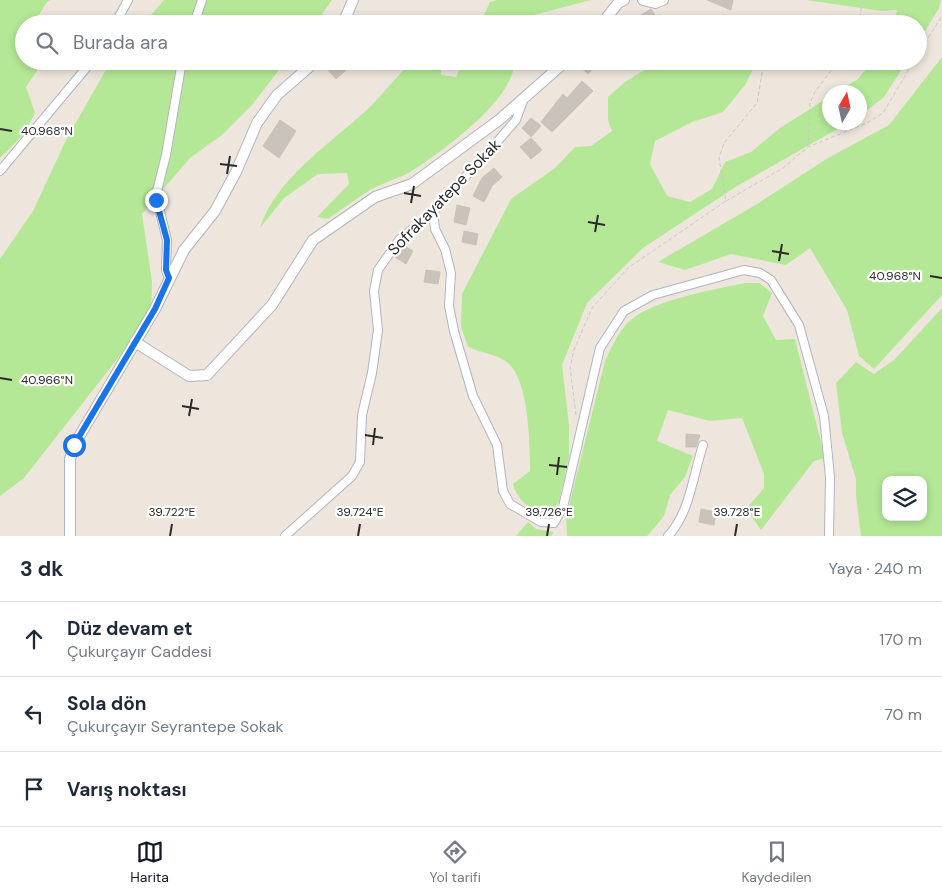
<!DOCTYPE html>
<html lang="tr">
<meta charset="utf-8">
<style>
:root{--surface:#fff;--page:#f2f2f3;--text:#1f2937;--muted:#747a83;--line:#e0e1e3;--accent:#111827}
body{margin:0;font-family:"DM Sans",sans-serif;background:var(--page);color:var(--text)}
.controls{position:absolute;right:15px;bottom:15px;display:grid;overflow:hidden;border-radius:10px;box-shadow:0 2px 8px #0003}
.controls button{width:45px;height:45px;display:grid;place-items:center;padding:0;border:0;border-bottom:1px solid var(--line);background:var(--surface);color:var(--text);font:25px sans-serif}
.compass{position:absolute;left:822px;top:85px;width:45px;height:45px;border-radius:50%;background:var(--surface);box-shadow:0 2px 8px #0003;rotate:9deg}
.stop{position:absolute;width:15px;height:15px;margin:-11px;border:4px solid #1a73e8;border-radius:50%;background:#fff}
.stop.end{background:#1a73e8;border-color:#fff;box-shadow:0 1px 5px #0008}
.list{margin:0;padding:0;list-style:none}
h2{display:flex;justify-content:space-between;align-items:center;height:65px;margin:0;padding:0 20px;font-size:21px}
h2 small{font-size:16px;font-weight:400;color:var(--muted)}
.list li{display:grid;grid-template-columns:32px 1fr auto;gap:15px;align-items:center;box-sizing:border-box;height:75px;padding:0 20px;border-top:1px solid var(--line)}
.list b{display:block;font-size:19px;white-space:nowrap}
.list p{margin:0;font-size:16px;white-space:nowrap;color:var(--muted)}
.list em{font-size:16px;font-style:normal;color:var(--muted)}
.icon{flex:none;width:28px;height:28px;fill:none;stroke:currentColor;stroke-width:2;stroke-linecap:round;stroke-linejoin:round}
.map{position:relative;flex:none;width:942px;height:536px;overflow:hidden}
.search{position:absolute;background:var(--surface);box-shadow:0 2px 8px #0003;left:15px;right:15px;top:15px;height:55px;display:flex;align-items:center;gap:12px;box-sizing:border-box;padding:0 18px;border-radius:28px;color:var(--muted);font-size:19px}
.sheet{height:290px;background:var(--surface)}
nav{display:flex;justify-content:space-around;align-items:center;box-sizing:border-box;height:70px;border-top:1px solid var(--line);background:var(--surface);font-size:14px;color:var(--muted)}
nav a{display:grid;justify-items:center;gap:2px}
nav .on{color:var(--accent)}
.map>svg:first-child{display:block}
.green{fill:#b4e896;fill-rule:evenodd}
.building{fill:#c9c3bc;stroke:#cac2b6}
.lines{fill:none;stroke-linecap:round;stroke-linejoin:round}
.minor-casing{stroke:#b1b4c0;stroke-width:10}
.tertiary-casing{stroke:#b1b4c0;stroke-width:12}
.path{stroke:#c8c8c8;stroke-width:1;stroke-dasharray:4 2.5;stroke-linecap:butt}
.minor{stroke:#fff;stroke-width:8}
.tertiary{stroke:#fff;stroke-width:10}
.route{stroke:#1a73e8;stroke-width:6}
.ticks{fill:none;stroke:#2b2b2b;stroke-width:2}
.labels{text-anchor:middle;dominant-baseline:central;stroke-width:4.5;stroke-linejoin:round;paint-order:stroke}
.street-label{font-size:16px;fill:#2b2b2b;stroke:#fff}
.ticks-label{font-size:12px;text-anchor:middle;fill:#2b2b2b;stroke:#fff;stroke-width:4.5;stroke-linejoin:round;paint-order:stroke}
</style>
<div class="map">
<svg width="942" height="536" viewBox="0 0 942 536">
<rect width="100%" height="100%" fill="#eee6dd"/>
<path class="green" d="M0,0H51L47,2L33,24H24V61H37L40,66L26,87L35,113L24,134L0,158Z
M164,0H332L315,24H143Z
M497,0H591L522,18L520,24H480L490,2Z
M806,0H941L939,8L918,43V24H894L897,10L882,11Z
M942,57V295L874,369L859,356L847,310L810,248L786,265L731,254L685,270L658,262L757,204L828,158L889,125Z
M111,61H286L252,105L222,135L190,158L142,214L152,281L151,316L24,478L0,496V259L33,211L67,138Z
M413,61H441V75L456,77L463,61H514C517,98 439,154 410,172C398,179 384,182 372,189C357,198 342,209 328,219L317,217L349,184L347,173L318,174L284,198L260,228C274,182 326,146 360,116C380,99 394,78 413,61Z
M659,61H757L745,85L723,112L692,122L655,141L650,164L667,196L690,202L712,189L725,162L751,152L780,128L829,97L830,122L848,123L737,186L643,248L587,303L562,365L569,425V457L559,501L552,514C533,512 518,503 513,484L530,471C530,445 529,381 508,363C499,355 479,352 468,347L461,327L462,294L511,199L555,168L575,147L591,146L612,131L608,120V97L625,82Z
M873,61H907L884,97L860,116V92H836L858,79Z
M745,283H759L772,293L763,316L776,340L795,339L825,458L814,461L761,530L746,509L764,488V474L742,418L710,421L668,410L657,441L693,456L685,477L670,495L664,516L649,534L647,536H567L566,518L605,361C612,347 619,329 632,319C655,300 715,289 745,283Z
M942,308V536H861L856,496V479L842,433L836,383L856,362L874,374L894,360ZM886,480H923V517H886Z
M528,522L536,529L554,532L551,536H516Z"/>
<path class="building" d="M707,0H733L731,10Z
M651,9L657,18L648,24H626Z
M335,61H356L336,79L327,69Z
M574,61H593L597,64L588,74Z
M582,81L593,91L552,132L541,122L563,94L567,98Z
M531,118L541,126L531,137L522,128Z
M280,120L296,131L279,158L263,146Z
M531,138L542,150L531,159L520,147Z
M494,168L502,177L492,186L484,202L473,196L482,178Z
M457,205L470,208L466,225L454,222Z
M464,231L478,234L476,245L462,242Z
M403,245L413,251L406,264L395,257Z
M426,270L440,272L438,284L424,282Z
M686,434L700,435L696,447H686Z
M701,509L716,512L714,525L699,522Z"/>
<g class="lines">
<defs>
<path id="minor" d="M115,24L128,0
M194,24L202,0
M0,171L92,61
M433,212L435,229L445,249L451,273L449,306L454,331L473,396L497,445L503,491L510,504L541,522L554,523L563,507L600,348L624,311L653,295L744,270L760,273L771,280L799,325L824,416L830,477L829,536
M169,278L166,270L167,240L156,195L166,155L182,61
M285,536L352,476L360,462L362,415L372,373L378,330L374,291L378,270L399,240L433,212L497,142L516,120L524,98
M668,536C690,513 693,475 703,445"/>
<path id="tertiary" d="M643,0L655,3L663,0
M343,24L353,0
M602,24L618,3L624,0
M135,342L189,376L207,375L272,305L313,240L375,197L412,184L499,120L566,61
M70,536V459L74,445L155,309L184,250L215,211L236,172L257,123L277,95L316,61"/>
</defs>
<use href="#minor" class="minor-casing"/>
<use href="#tertiary" class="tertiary-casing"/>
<path class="path" d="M858,24L863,0
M918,54L942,16
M808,146L810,103L815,92L838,61
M726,201L783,168L808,147L867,123L883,113L914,61
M576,415L570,367L574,350L592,308L628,268L726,201L719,158L724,143L757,103L764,61"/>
<use href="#minor" class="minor"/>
<use href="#tertiary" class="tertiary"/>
</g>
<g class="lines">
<path class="route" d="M74,445L155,309L169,278L166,270L167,240L156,200"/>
</g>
<path class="ticks" d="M0,129L12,131M220,164L237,166M227,174L230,156M404,193L421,196M411,203L414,186M588,222L605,225M595,232L598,215M772,251L789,254M779,261L782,244M930,276L942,278M0,378L12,380M182,406L199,409M189,416L192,399M365,435L383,438M373,445L375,428M549,465L567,467M557,475L559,457M170,536L172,524M358,536L360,524M547,536L549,524M735,536L737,524"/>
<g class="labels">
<g class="street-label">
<text transform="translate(444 197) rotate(-46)">Sofrakayatepe Sokak</text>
</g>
</g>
<g class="ticks-label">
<text x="47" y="135">40.968°N</text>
<text x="895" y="280">40.968°N</text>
<text x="47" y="384">40.966°N</text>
<text x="172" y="516">39.722°E</text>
<text x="360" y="516">39.724°E</text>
<text x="549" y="516">39.726°E</text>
<text x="737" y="516">39.728°E</text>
</g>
</svg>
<div class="controls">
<button><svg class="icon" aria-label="layers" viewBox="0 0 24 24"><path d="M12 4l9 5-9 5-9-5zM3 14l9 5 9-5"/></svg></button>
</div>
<svg class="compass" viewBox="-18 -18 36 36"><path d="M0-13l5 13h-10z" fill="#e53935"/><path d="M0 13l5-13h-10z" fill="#747a83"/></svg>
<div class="stop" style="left:74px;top:445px"></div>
<div class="stop end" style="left:156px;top:200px"></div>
<div class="search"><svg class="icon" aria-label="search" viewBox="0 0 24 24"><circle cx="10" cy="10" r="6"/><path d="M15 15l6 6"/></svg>Burada ara</div>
</div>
<section class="sheet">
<h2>3 dk<small>Yaya · 240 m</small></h2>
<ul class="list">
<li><svg class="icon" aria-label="ahead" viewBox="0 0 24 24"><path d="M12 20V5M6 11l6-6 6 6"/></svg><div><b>Düz devam et</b><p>Çukurçayır Caddesi</p></div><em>170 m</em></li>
<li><svg class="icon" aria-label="left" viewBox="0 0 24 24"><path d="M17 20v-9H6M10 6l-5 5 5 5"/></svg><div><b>Sola dön</b><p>Çukurçayır Seyrantepe Sokak</p></div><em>70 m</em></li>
<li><svg class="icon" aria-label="arrive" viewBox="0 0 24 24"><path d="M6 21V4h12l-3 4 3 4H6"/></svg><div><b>Varış noktası</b></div></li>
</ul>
</section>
<nav>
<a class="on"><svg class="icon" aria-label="map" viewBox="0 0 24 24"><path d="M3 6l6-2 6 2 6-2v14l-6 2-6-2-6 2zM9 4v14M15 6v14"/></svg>Harita</a>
<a><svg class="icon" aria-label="directions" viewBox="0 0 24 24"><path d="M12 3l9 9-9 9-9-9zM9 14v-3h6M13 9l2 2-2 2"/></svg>Yol tarifi</a>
<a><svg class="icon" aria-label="saved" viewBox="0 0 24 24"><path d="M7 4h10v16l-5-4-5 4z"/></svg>Kaydedilen</a>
</nav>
